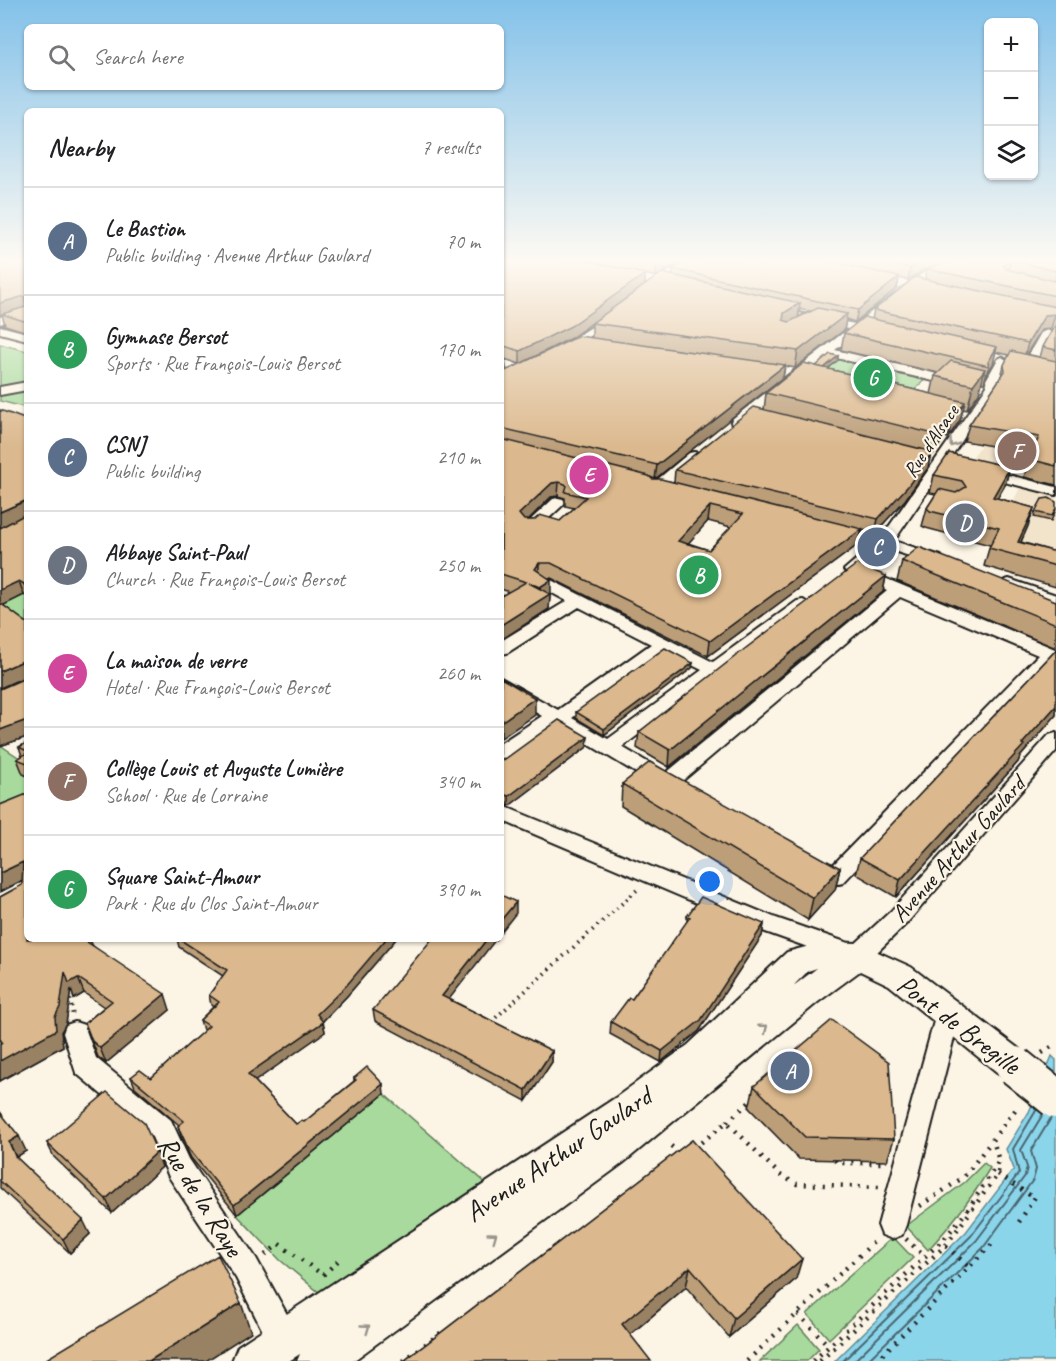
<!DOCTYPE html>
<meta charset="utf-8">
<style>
:root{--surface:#fff;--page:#f2f2f2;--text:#202124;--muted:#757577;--line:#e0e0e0;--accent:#d1495b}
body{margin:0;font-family:Caveat,sans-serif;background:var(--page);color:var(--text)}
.controls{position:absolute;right:18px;top:18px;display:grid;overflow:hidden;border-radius:9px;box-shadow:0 2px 4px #0004}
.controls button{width:54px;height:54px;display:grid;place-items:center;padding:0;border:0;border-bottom:2px solid var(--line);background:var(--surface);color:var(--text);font:30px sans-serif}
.you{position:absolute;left:710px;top:882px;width:21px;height:21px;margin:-15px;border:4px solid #fff;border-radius:50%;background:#1a73e8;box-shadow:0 0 0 9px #1a73e833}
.badge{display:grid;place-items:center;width:39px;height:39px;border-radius:50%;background:var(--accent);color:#fff;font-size:20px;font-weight:700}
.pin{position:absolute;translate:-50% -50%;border:3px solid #fff;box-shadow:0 2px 6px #0006}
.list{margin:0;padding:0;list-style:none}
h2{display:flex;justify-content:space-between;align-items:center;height:78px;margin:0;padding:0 24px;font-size:26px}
h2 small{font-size:20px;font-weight:400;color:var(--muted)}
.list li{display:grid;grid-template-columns:39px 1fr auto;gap:18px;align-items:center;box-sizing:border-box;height:108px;padding:0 24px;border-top:2px solid var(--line)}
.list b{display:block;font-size:22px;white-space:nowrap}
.list p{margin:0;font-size:20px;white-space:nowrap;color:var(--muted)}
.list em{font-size:20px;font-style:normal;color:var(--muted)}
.icon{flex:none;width:33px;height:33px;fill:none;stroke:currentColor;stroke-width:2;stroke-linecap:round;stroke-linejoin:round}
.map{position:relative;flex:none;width:1056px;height:1361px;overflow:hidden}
.search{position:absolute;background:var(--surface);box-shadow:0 2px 4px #0004;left:24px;top:24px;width:480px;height:66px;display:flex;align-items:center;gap:15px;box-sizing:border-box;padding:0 21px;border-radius:9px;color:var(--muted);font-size:22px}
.panel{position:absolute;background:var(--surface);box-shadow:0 2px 4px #0004;left:24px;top:108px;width:480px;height:834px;border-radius:9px}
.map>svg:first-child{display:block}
.built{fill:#f2e3cb}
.green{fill:#a7da9c;stroke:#627b5c;stroke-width:1.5}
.water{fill:#8bd5eb;stroke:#5f8b98;stroke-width:1.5}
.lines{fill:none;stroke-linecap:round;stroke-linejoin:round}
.shore{stroke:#48666f;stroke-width:2}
.minor-casing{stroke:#1c1c1c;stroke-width:4}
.major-casing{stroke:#1c1c1c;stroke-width:4}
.path-far1{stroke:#1c1c1c;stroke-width:4;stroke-dasharray:1.5 5;stroke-linecap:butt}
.path{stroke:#1c1c1c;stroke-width:4.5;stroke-dasharray:2 7;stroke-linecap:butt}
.minor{fill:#fcf5e5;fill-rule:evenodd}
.major{fill:#fcf5e5;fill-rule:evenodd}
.major-bridge-casing{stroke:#1c1c1c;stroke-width:42;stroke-linecap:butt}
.major-bridge{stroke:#fcf5e5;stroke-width:38}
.wall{fill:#bc9e79;stroke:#1c1c1c;stroke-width:1.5;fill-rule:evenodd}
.shaded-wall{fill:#998163;stroke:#1c1c1c;stroke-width:1.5}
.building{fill:#dbb88d;stroke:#1c1c1c;stroke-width:1.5;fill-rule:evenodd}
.oneway{stroke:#97938b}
.labels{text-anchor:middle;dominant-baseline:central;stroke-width:4.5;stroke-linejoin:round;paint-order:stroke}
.far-street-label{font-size:20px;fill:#1c1c1c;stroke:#fcf5e5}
.street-label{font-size:24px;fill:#1c1c1c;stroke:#fcf5e5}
.near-street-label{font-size:28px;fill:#1c1c1c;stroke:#fcf5e5}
</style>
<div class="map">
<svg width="1056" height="1361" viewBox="0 0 1056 1361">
<rect width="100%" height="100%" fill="#fcf5e5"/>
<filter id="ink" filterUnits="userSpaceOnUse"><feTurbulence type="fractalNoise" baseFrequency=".0167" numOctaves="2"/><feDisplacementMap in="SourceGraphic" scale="12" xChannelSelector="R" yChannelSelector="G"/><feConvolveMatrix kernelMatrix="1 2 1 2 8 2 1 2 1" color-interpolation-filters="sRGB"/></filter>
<g filter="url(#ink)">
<path class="built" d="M980,421L1056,437V485L1013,473L977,467L979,460L972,458L981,445L966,442Z
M1020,487L1056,496V587L984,566Z"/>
<path class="green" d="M0,344L27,351V408L0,401Z
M832,358L924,380L907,398L812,374Z
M24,595L27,597V634L0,607Z
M0,745L27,763V812L0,825Z
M384,1094L487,1184L321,1294L280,1260L237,1215Z
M984,1163L990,1168C972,1198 952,1224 928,1250L906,1226L965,1182Z
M893,1237L913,1258L829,1339L807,1314Z
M798,1325L819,1349L807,1361H760Z"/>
<path class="water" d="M1052,1056L1056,1060V1361H835L966,1232L1014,1169L1006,1149L1029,1112Z"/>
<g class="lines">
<path class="shore" d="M843,1361L971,1236L1019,1173L1013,1149L1037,1109
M854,1361L976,1241L1025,1176L1027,1167L1021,1150L1043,1114
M867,1361L983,1248L1033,1180L1036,1169L1031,1151L1051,1118"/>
<defs>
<path id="minor" d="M686,260H698L654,290H646V286Z
M948,266L951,267V271L934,274L866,326L880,330V334L859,332L835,350L963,380V386L959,387L828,356L742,425H732L731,422L732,419L848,329L773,312V308L855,324L927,270Z
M27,309V316L0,324V317Z
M611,315L615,316V320L568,350L564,351L558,348Z
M0,326L27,333V340L0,333Z
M1047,330L1053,333L1034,366L1032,368H1024L1022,366L1041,333Z
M1002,357L1008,361L998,380L999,386L894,541L941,556L943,559L935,564L887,549L863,569L1055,649L1056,656L843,883C830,887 815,879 809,868L812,862L820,860L833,865L1038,655L900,597L681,782L688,789L685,794L678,796L671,794L555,724L508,757L501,758V743L542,716L501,692V678L558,710L651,644L579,607L507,653L501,654V641L567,601L539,586L537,583L539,580H551L713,662L797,601L803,600L811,605L622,747L666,773L887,591L846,573L844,570L873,545L832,535L829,532L837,527L881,538L987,386L986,380L998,359ZM664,651L702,670L608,739L572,718Z
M501,358L525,367L527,370L521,374L501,366Z
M27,382V390L0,395V387Z
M694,452L699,453L701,456L699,459L661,491H651L649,488L651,485L689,453Z
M985,469L1056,487V495L980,476L978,473Z
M558,498L563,499L565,502L563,505L534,532H524L521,529L524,526L553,499Z
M1009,579L1056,595V605L1003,587L1001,584L1003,581Z
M1056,733V751L907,923L866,963L858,965L760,930L501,820V805L776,918L854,945L891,911L1049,735Z
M948,1004L957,1007L960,1014L906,1225L902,1235L892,1239L882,1235L878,1225L936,1014L939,1007Z
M75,1022L84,1025L96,1058L171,1120L189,1159L256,1258L295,1329L300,1340L295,1351L284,1356L273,1351L236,1278L169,1177L152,1137L76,1073L63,1033L66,1025Z"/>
<path id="major" d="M824,942L858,943L911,967L1027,1055L1032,1066L1027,1077L1015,1081L1003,1077L889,985L860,971L818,1002L623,1163L353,1361H297L300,1354L289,1361H232L238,1346L615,1098L688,1045L787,952ZM817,968L796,984L794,985L808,971Z"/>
</defs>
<use href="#minor" class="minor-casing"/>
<use href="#major" class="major-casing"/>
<path class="path-far1" d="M69,993L73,1016
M491,1022L638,889"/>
<path class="path" d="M1042,1053L1056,1044
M727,1122L753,1099
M671,1146L680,1153
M694,1148L727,1122L780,1175L797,1184L880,1187
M835,1160L837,1163H886
M998,1174L1034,1198
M920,1206L964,1177L1019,1105
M1019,1222L1037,1194
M906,1239L925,1257
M946,1246L969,1267
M265,1255L279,1244L323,1275L340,1259
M798,1314L829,1346
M403,1361L443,1331
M747,1361L877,1239
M813,1361L944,1239L967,1211L999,1161L993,1140
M820,1361L946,1245L998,1174L999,1163
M876,1361L993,1243"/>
<use href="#minor" class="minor"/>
<use href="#major" class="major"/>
<defs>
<path id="major-bridge" d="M1015,1066L1056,1099"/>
</defs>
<use href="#major-bridge" class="major-bridge-casing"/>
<use href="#major-bridge" class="major-bridge"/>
</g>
<path class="wall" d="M27,260V332L5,325L2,314L0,315Z
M501,260H682L656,277L645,274V285L673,276V269L687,260H1056V485L1024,477L1031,453L964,441L969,425L1001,377L1004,365L1009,355L995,352L993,364L986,375L984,383H982L979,393L967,410L963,409L960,420L948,438L945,437L933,454L928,453V468L905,500L875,533L862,530L859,544L708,656L551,578H548L551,595L550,596L549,609L501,640V596L509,592L501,589ZM927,269L925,279L874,310L872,319L844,333L841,350L939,373L935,376L931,394L828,369L838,360L816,366L766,393L764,410L675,470L674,482L652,479L650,477L655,479L783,377L785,366L795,368L844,330L846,319L855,322L897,288L899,278L908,280L923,270ZM800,309L803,310L810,311L798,317ZM592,323V338L503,372L506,370L505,359L520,364L571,338ZM1051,329L1052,330L1043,347L1040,357L1026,354L1041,330ZM558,496L565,498V506L574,508L560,521L528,520L551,497ZM708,521L731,527L709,550L688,543Z
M0,410L27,420V597L24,595L3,605L27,623V737L0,746V689L23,679V678L0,688V528L6,525L0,528Z
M1010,467L1005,485L997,498L1034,508L1028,526L1021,542L1056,552V587L984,566L990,545L926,528L922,526L927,508L936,494L930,493L934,475Z
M1056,510L1051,521L1034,517L1035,512Z
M902,561L1056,601V648L897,581Z
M886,576L883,592L669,767L637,748L639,732Z
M1056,650V715L1020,757L1018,762L896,897L856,874L860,858Z
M692,668L604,735L576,718V712Z
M27,743V776L23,774L17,759L22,756L19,747Z
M587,747L509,806L501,803V762Z
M622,784L840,868L835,890L808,920L621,806Z
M27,794V939L93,946L170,1010L106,1063L98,1057L85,1023L104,1007L84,993L74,999L71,989L66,1023L61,1032L63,1046L0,1081V897L22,885V881L0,892V805Z
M687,916L764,924L762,936L699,1031L661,1062L610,1034L611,1022L632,999L687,923Z
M177,939H396L347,996L323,1021L325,1032L255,1081L296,1124L304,1122L354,1081V1078L384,1094L237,1215L191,1158L181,1136L178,1126L179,1125L135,1087L131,1077L151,1078L204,1031L203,1030L200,1020L213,1007L211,1005L209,995L223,976L179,947Z
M449,999L552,1051V1062L526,1101L375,1021L373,1010Z
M754,1086L894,1139L887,1161L799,1159L749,1108Z
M0,1112L26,1151L16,1157L90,1234L70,1253L0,1188Z
M692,1140L796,1279L729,1337L686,1287L630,1335L404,1361Z
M47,1143L162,1167L112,1213L54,1157Z"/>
<path class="shaded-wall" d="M665,260H682L656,277V265Z
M924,260H960L959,261L923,270L908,280L910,268Z
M1011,260L1008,274L1003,265Z
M645,274V285L571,338L520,364V351Z
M899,277L897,288L855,322L858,310Z
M24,296L26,307L0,315V303Z
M800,303L798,319L782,329L784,313Z
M847,314L844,330L795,368L798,351Z
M1055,314L1051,329L1041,330L1024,358L1028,343L1045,315Z
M997,347L993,364L986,375L989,366L988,362Z
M838,356V360L822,374V370Z
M505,358L506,370L501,373V361Z
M785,365L783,377L655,479L657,465Z
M985,369L979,393L967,410L973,385Z
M965,402L960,420L948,438L952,419Z
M949,419L945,437L933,454L938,435Z
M929,451L927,460L931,454L928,468L905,500L875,533L878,519Z
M1010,467L1005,485L988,515L993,497Z
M559,482L558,496L551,497L519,529V514L552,483Z
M25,501L27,515L0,528V512Z
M710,506L708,521L677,556L678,541Z
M1034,508L1028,526L1015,555L1018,542Z
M862,529L859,544L708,656L710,641Z
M539,563V578L535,569Z
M886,576L883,592L669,767L670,750Z
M551,580V595L550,596L549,609L501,640V625L539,600L540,587Z
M19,581L24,595L0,607V590Z
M27,582V592L24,584Z
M23,661L27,676L0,688V671Z
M693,663L692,668L604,735V729Z
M535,698V715L501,738V722Z
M1056,706V715L1020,757L1018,762L896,897L900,880Z
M27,720V737L0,746V730Z
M588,737L587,747L509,806V796Z
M23,862L27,878L0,892V873Z
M840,868L835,890L808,920L813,898Z
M516,902V913L501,932V920Z
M764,924L762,936L699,1031L661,1062L662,1051Z
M90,939L96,954L87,942Z
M386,939H396L347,996L319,1025L317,1014Z
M487,939H496L443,1007L442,996Z
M65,972L78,978L84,993L74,999L71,989L66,1023L61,1032L63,1046L0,1081V1061L55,1017Z
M165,994L170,1010L106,1063L100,1048Z
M323,1022L325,1032L251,1084L248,1074Z
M552,1051V1062L526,1101V1090Z
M383,1084L384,1094L237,1215L234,1205Z
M19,1136L26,1151L16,1157L23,1171L9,1142Z
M157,1152L162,1167L112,1213L106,1199Z
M83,1220L90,1234L70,1253L63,1239Z
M802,1259L796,1279L729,1337L734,1318Z
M690,1267L686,1287L620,1343L622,1324Z
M241,1303L251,1332L206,1361H149Z"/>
<path class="building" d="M0,260H27V322L2,314L26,307V298L24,296L0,303Z
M501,260H584L645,274L571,326L520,351L501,345Z
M632,260H665L656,265Z
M687,260H824L899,277L858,310L673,269Z
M868,260H924L910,268Z
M951,260H1024L1056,261V271L1011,260L1003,265L1006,269L1054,281L1056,280V296L927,269Z
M662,273L800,303L784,313L783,320L789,322L818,308L847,314L798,351L592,323Z
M915,277L1056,307V315L1055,314L1045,315L1028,343L874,310Z
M864,317L997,347L988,362L989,366L844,333Z
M1056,324V350L1043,347Z
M579,336L785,365L657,465L501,428V373Z
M1011,351L1056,361V466L1029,459L1039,437L969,425L1005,371L1004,365Z
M830,354L838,356L824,368L816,366Z
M951,361L985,369L973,385L935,376Z
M804,363L965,402L952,419H949L938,435L766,393Z
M754,407L929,451L927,453L931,454L908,486L878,519L675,470Z
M0,410L27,420V582L24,584L19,581L0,590V528L24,515L25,501L0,512Z
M501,439L649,476L652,479H661L862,529L710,641L551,563H539L535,569L551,580L540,587L529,583L550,594L501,625V596L526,582L501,574ZM559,482L565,484L567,486L565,492L586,497L560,521L540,515L534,520H524L519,514L552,483ZM710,506L743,514L709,550L678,541Z
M949,453L1010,467L993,497L1034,508L1018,542L1056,552V566L989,548L999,528L930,511L927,508L939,489L956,493L966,487L962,481L934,475Z
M1049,498L1056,502V508L1052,516L1035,512L1042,499Z
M919,547L1056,601V624L902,561Z
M857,564L886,576L670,750L639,732L742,651Z
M0,603L27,623V720L0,730V689L23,679V661L0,671Z
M665,648L693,663L604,729L576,712Z
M1056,650V706L1022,744L1024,745L900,880L860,858Z
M501,678L535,698L501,722Z
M559,720L588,737L509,796L501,794V762Z
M27,743V751L19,747Z
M27,753V763L17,759Z
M650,762L840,868L813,898L622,784Z
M27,794V939H90L87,942L165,994L100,1048L92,1041L85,1023L112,1001L78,978L69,983L65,972L60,1007L55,1017L56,1030L0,1061V1044L2,1042L0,1039V897L22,885L23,862L0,873V805Z
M501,895L516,902L501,920Z
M701,897L764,924L701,1020L662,1051L611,1022L629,998L632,999L690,917L687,916Z
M179,939H386L346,986L317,1014L323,1022L248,1074L296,1124L302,1120L304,1122L356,1080L354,1078L367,1067L383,1084L234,1205L188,1148L178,1126L184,1121L131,1077L140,1070L151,1078L209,1026L200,1020L219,1002L209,995L227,970Z
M432,939H487L442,996L552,1051L526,1090L373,1010Z
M832,1020L889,1062L894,1139L805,1137L754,1086Z
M107,1092L144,1123L157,1152L106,1199L47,1143Z
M0,1112L19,1136L9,1142L15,1156L83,1220L63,1239L0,1181Z
M692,1140L802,1259L734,1318L690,1267L622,1324L651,1361H404Z
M218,1255L241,1303L149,1361H43Z"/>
<defs><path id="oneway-chevron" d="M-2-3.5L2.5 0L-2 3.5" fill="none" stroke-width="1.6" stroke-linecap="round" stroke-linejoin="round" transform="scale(1.5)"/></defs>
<g class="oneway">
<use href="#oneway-chevron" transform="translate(953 443) rotate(125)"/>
<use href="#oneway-chevron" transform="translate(764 1028) rotate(-39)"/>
<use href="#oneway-chevron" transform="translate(493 1236) rotate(-36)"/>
<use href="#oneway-chevron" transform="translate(366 1328) rotate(-36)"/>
</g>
</g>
<linearGradient id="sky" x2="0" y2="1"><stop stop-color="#83c1e9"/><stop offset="0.58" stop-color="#fefaf3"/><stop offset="1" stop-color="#fefaf3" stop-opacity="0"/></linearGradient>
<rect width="1056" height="450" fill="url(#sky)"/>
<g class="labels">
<g class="far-street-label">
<text transform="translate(931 441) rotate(-56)">Rue d'Alsace</text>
</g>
<g class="street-label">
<text transform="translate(958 849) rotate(-48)">Avenue Arthur Gaulard</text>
</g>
<g class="near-street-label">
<text transform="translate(959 1024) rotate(37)">Pont de Bregille</text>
<text transform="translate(558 1154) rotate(-34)">Avenue Arthur Gaulard</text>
<text transform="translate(201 1196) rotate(58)">Rue de la Raye</text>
</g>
</g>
</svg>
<div class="controls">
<button>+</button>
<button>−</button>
<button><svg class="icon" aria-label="layers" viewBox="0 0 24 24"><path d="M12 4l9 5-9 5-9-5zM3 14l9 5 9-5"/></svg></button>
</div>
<div class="you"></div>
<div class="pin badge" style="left:790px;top:1071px;background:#5c6f8a">A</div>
<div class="pin badge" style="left:699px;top:575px;background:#2e9e5b">B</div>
<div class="pin badge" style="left:877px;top:547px;background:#5c6f8a">C</div>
<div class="pin badge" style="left:965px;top:523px;background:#6b7280">D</div>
<div class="pin badge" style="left:589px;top:475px;background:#d1479c">E</div>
<div class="pin badge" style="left:1017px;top:451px;background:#8d6e63">F</div>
<div class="pin badge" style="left:873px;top:378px;background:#2e9e5b">G</div>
<div class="search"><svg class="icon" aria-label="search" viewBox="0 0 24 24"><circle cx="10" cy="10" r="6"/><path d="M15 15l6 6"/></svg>Search here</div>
<section class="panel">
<h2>Nearby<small>7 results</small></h2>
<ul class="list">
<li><span class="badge" style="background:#5c6f8a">A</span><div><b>Le Bastion</b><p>Public building · Avenue Arthur Gaulard</p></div><em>70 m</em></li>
<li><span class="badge" style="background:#2e9e5b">B</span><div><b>Gymnase Bersot</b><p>Sports · Rue François-Louis Bersot</p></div><em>170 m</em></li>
<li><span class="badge" style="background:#5c6f8a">C</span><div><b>CSNJ</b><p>Public building</p></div><em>210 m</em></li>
<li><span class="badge" style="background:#6b7280">D</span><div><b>Abbaye Saint-Paul</b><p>Church · Rue François-Louis Bersot</p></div><em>250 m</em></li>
<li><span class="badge" style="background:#d1479c">E</span><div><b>La maison de verre</b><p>Hotel · Rue François-Louis Bersot</p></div><em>260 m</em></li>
<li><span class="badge" style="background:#8d6e63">F</span><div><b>Collège Louis et Auguste Lumière</b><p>School · Rue de Lorraine</p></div><em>340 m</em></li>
<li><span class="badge" style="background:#2e9e5b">G</span><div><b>Square Saint-Amour</b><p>Park · Rue du Clos Saint-Amour</p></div><em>390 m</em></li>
</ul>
</section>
</div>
